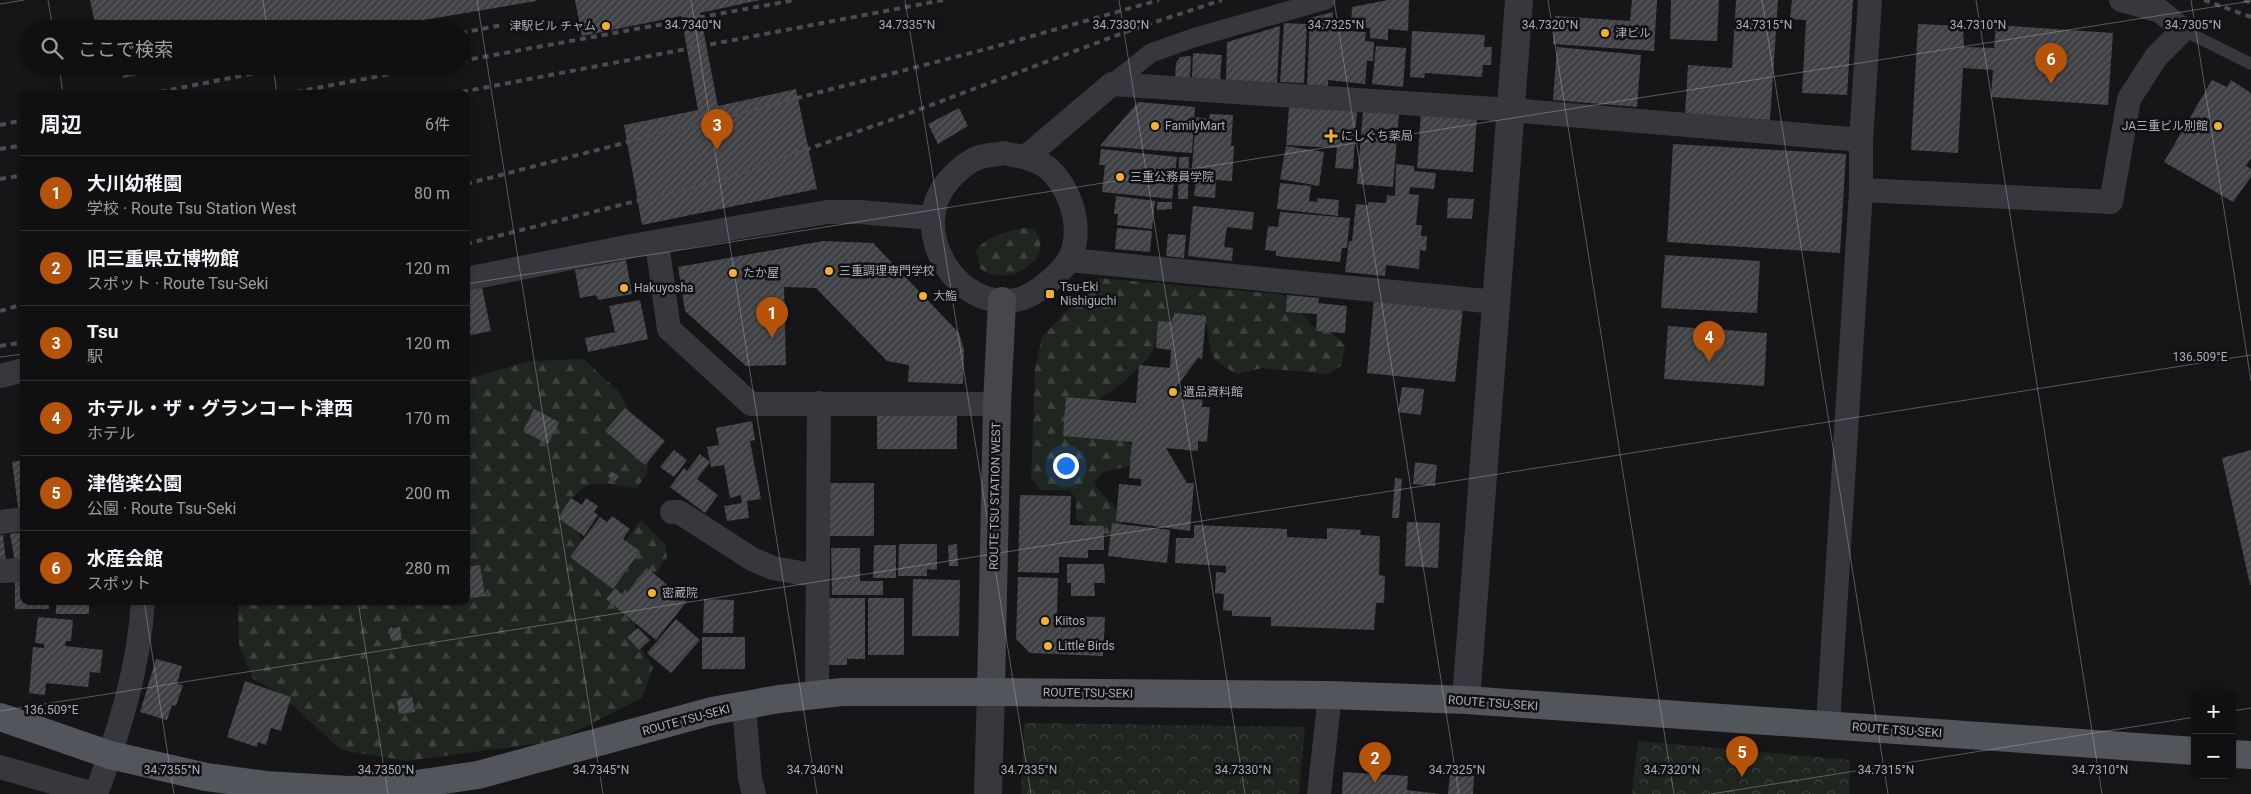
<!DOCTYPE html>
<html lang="ja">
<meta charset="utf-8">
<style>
:root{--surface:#101012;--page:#19191b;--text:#f1f3f6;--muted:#9c9d9f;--line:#303032;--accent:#b45309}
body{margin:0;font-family:Roboto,"Noto Sans JP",sans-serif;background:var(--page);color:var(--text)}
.controls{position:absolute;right:15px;bottom:15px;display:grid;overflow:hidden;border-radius:10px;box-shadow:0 1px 4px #0004}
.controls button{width:45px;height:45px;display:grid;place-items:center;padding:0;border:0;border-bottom:1px solid var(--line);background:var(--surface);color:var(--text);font:25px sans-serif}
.you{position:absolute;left:1065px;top:465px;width:18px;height:18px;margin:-12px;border:4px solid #fff;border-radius:50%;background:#1a73e8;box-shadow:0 0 0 8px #1a73e833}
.badge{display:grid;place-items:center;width:32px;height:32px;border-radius:50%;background:var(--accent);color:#fff;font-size:16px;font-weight:700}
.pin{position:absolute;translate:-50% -41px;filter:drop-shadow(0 1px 2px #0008)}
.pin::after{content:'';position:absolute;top:26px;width:18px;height:15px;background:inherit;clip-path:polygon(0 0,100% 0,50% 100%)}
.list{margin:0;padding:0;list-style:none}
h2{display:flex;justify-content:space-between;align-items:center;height:65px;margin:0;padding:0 20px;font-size:21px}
h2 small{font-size:16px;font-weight:400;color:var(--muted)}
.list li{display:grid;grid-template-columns:32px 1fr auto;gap:15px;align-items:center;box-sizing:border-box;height:75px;padding:0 20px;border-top:1px solid var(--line)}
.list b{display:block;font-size:19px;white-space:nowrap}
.list p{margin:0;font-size:16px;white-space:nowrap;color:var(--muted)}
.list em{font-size:16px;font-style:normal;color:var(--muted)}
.icon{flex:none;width:28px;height:28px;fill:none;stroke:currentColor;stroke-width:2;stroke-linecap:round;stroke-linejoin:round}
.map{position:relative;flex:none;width:2251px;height:794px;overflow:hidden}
.search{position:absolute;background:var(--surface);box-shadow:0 1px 4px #0004;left:20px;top:20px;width:450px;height:55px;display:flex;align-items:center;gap:12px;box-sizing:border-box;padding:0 18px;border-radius:28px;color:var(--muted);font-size:19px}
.panel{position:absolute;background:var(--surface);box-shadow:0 1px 4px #0004;left:20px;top:90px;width:450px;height:515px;border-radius:10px}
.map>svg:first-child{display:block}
.forest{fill:url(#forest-firs)}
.park{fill:url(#park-crowns)}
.building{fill:url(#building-hatch)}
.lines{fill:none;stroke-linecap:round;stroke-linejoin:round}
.service{stroke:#37383d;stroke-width:12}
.pedestrian{stroke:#37383d;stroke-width:19}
.minor{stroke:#37383d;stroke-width:24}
.tertiary{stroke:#37383d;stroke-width:28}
.secondary{stroke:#45474d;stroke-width:28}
.primary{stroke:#53555c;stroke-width:28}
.rail{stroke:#4a4c52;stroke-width:4;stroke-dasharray:6 5;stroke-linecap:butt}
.ticks{fill:none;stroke:#a8adb8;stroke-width:1;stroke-opacity:0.45}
.poi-dot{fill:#f2b134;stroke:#111113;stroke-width:2}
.labels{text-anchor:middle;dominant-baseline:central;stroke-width:5;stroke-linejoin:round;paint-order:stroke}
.poi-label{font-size:12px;fill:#a8adb8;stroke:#111113;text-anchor:start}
.street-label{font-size:12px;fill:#a8adb8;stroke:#111113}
.ticks-label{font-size:12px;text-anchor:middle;fill:#a8adb8;stroke:#111113;stroke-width:5;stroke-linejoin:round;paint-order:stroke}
</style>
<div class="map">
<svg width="2251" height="794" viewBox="0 0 2251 794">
<defs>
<pattern id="forest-firs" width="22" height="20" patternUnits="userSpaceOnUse" patternTransform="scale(1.25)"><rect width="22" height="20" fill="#1e261f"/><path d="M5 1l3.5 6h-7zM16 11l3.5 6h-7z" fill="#3c433d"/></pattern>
<pattern id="park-crowns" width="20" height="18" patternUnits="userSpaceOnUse" patternTransform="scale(1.25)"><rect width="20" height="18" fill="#1e261f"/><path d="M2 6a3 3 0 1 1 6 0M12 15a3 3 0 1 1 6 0" fill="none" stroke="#3c433d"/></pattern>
<pattern id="building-hatch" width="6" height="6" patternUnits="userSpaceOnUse" patternTransform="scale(1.25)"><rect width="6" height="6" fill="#404145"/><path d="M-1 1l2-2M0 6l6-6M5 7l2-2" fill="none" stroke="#595a5e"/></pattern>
</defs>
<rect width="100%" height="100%" fill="#161618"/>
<path class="forest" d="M1024,228L1034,229C1059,260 1004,290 980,268L976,251C985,236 1008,231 1024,228Z
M1099,278L1279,294L1292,300L1313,327L1329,330L1345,346L1341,366L1328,374L1262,368L1237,374C1209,358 1211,357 1207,325L1203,321H1174L1165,326L1149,357L1125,381L1098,400L1111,435L1134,446L1133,465L1103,472L1094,482C1107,506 1123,501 1123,534L1113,539L1076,519V498L1069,490H1040L1031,478L1035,368L1042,337Z
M584,359L619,392L649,446L647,474L636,489C611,485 591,475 573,498L574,523L589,557L610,562L641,520L665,544L667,557L634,603L636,641L653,667L642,698L556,741L406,761L341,750L278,692L252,678L239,644L238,601H466V379L530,361Z"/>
<path class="park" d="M1024,723L1305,727L1299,794H1021Z
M1638,741L1850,760L1849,794H1632Z"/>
<path class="building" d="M90,0H536V1L370,29H96Z
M575,0H760L700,13L718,106L796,89L817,189L642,225L624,125L698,110L681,16L582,36Z
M1388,0H1409L1408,31L1388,29V40L1370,38V28L1351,26L1352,7Z
M1632,0H1657L1654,51L1553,44L1555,16L1630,21Z
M1671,0H1719L1717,41L1670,39Z
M1736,0H1778L1770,120L1685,114L1688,65L1732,68Z
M1792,0H1853L1847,95L1802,93L1806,20L1790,19Z
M1333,12L1332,30L1366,32L1365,41L1374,42L1373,61H1367L1365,84L1328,80V86L1307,85L1310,18Z
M1284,23L1307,24L1304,83L1280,82Z
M1918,24L1963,26L1964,47L1994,48L1996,25L2113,33L2108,105L1991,97L1993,70L1963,68L1958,153L1911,150Z
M1280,26L1277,83L1226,80L1227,42Z
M1412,31L1485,35L1484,47H1492L1491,65H1483L1482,77L1425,73L1424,78L1410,77Z
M1376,46L1406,48L1403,87L1372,84Z
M1557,47L1641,55L1637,107L1553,100Z
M1193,53L1222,55L1220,80L1192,78Z
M1191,56L1190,78H1175L1176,63L1180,57Z
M121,66H177V67L123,78Z
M2212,80L2227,87L2231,80L2251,93V158L2246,166L2251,169V177L2233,202L2164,162Z
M1138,102L1195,107L1192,153L1100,146Z
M1289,107L1357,111L1353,169L1335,168L1337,148L1286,145Z
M959,108L968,126L938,144L928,124Z
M1363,111L1399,114L1393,187L1357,184Z
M1421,112L1477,116L1473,172L1417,168Z
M1210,114L1233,115L1231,146H1234L1232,181L1216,180L1215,198L1194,196L1196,179H1191L1196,117L1209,119Z
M1673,144L1846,154L1840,253L1667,242Z
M1286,146L1324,152L1319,186L1280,179Z
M1101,149L1177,157L1172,199L1102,192L1105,165H1099Z
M1179,157H1189L1188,199H1178Z
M1396,164L1414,166V171L1436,173L1434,189L1410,187L1409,194L1419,195L1416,225H1422L1421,236H1427L1426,251L1420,250L1419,269L1386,265L1385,276L1345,272L1349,241H1352L1356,204L1368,205V202L1386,203L1387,195L1395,196Z
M1280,183L1311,186L1309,201L1317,202V198L1339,200L1338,216L1277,209Z
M1116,196L1155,201L1152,229L1117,225L1118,214H1114Z
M1448,198L1474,199L1472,219L1447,218Z
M1157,202H1172V209L1157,210Z
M1193,206L1254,212L1252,230L1227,227L1224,247L1233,248L1232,261L1188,256Z
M1280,212L1350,218L1347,248H1342L1340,262L1276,256V251L1265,250L1268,226L1278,227Z
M1117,228L1152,231L1150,252L1115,249Z
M1168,234L1186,235L1184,258L1166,256Z
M823,241L873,243L959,333L964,350L963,384L908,382L909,365L887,361L816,288L784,287L786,365L746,366L685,311L678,267Z
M1665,255L1760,261L1757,313L1661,308Z
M626,260L632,294L598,300L596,295L580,298L575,270Z
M482,287L491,331L466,336V291Z
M1287,295L1319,298L1318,303L1347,306L1345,333L1316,331L1317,314L1286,312Z
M1374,299L1463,308L1455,382L1367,373Z
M640,300L648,339L588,352L585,338L615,332L609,306Z
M1174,313L1206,316L1202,359L1198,358L1173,391L1203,393L1202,407H1210L1207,442L1198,441V451L1166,448L1187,483H1194L1190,531L1116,521L1119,484L1141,486V479L1129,478L1132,442L1063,436L1066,397L1136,403L1139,365L1170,368L1171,350L1156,348L1158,321L1173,322Z
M1668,326L1767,333L1764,386L1664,379Z
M1402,387L1424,389L1421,415L1398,412Z
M625,408L665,441L645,465L605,431Z
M534,409L559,422L548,444L523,431Z
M877,414H957V449H877Z
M752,421L755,440L750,441L761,499L747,501L749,518L727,521L724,506L742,503L741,495L730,498L724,465L711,467L707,447L719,445L716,428Z
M674,450L687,460L674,477L660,467Z
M2251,450V585H2250L2222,458Z
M700,454L710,462L697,479L718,495L705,513L670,487L684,468L687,471Z
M24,460V507H18L12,462Z
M1415,462L1437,465L1435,486L1413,484Z
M611,471L619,476L615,481L607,476Z
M1395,478L1402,479L1399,518H1392Z
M829,483H874V536H829Z
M1020,495L1071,496L1070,525L1104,526V550H1088V558L1059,557V573L1018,572Z
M571,498L582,505L586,498L598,506L594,512L598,515L584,536L558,518Z
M612,516L630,529L623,539L640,551L613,589L570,557L600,517L607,522Z
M1407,522L1440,523L1438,568L1405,566Z
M1112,523L1170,530L1167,563L1108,556Z
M1194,525L1287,529V537L1327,539V528L1361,530L1360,535L1380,536L1379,575L1385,576L1384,603H1376L1374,630L1271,626V617L1232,616V611L1223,610L1224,594L1215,593L1216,572L1226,573V566L1175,563L1176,538H1194Z
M24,532V563H15L10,534Z
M0,535H3L6,562L0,563Z
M899,544H937V570L927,569V576H898Z
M957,544L958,566H949L948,545Z
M874,545H896V578H873Z
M831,548H860V581H883V595H832Z
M1067,564H1104L1105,583H1094L1095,596H1071V583H1067Z
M480,565L485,596L466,599V567Z
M647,568L687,601L656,640L606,599L615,588L624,596Z
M1018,577L1058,578L1057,616L1105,617L1103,656L1030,653L1016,639Z
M15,579H24V601H49V609H15Z
M913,579L960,580L959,636H912Z
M829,598H865V659H847V665H829Z
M868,598H904V655H868Z
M704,599L734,600L733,633H703Z
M56,601H89V614H56Z
M38,617L73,620L71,641H66L65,646L103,650L100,673L90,672L88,687L46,683L45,695L29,693L33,647L44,648V644L35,643Z
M676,619L700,640L671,673L647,653Z
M400,627L402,640L391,641L389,629Z
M638,628L650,640L639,650L627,637Z
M702,637H745V669H702Z
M156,659L182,666L177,684L183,685L176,706L172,705L167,720L140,712Z
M245,681L291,697L281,731L271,728L266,745L258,742L257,747L227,737Z
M412,697L415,712L399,714L397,700Z
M1343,772L1408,776L1407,790L1440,794H1342Z
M1450,775L1474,776L1473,794H1448Z"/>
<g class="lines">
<path class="service" d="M2183,30L2251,64"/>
<path class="pedestrian" d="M1112,84L1151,53L1193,38L1326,0"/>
<path class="minor" d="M1003,153C1018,156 1036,158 1049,169C1074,192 1087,240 1063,268C1053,279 1035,295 1020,299C956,315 905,227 950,179C958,170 968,161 980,157C987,155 996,155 1003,153Z
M1026,157L1112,84L1511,110L1861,140
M1861,190L2111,202L2129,99L2156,57L2183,30L2160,11L2121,0
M657,243L669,329L751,404H997
M1070,260L1496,302
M466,279L631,246L827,212H859L933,218
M0,376L24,370
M672,512H679L752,559L773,568L818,576
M0,522L24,519
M0,571L24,570
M817,694L819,403
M744,705L750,779L754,794
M1828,724L1861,190V140L1870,0
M0,767L94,794
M96,794C119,731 139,668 143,601
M1319,794L1330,695"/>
<path class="tertiary" d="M1466,700L1519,0
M988,794L991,692"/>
<path class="secondary" d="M991,692L997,404L1002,301"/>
<path class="primary" d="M0,717L110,755L206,777L266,785L348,790L382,789L478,775L712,711L779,699L842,692H991L1330,695L1466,700L2195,751
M2232,754L2251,755"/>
<path class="rail" d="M2204,0L2251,17
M2244,0L2251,3
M461,33L502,25
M461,61L795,0
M149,94L291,66
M285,94L432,66
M451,94L943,0
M0,125L24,120
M0,149L24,145
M0,179L24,175
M466,184L990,48L1159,0
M466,244L723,179L899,117L1131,30L1222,0
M0,311L24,304
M0,346L24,342"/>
</g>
<path class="ticks" d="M48,0L53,29M263,0L267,29M477,0L603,794M691,0L817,794M905,0L1031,794M1119,0L1245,794M1334,0L1459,794M1548,0L1674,794M1762,0L1888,794M1976,0L2102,794M2191,0L2251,381M0,4L24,0M59,66L63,94M273,66L277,94M466,284L2251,1M0,357L24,354M144,601L174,794M358,601L388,794M0,711L2251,355M2232,711L2251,708M1711,794L2195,717"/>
<g class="poi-dot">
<circle cx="606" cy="26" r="5"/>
<circle cx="1605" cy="33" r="5"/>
<circle cx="1155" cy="126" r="5"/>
<circle cx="2218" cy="126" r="5"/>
<path d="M1328.5 128.5h5v5h5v5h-5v5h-5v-5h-5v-5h5z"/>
<circle cx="1120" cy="177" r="5"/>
<circle cx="829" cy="271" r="5"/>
<circle cx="733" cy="273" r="5"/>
<circle cx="624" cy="288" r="5"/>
<rect x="1045" y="289" width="10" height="10" rx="2.5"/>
<circle cx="923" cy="296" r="5"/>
<circle cx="1173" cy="392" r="5"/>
<circle cx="652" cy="593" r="5"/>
<circle cx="1045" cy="621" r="5"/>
<circle cx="1048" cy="646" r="5"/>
</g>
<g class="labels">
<g class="poi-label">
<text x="596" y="26" text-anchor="end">津駅ビル チャム</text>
<text x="1615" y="33">津ビル</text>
<text x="1165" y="126">FamilyMart</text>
<text x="2208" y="126" text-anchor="end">JA三重ビル別館</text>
<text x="1341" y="136">にしぐち薬局</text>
<text x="1130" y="177">三重公務員学院</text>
<text x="839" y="271">三重調理専門学校</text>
<text x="743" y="273">たか屋</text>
<text x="1060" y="287">Tsu-Eki<tspan x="1060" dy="14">Nishiguchi</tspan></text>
<text x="634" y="288">Hakuyosha</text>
<text x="933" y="296">大鮨</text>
<text x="1183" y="392">遺品資料館</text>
<text x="662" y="593">密蔵院</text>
<text x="1055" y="621">Kiitos</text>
<text x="1058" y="646">Little Birds</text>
</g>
<g class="street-label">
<text transform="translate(995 496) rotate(-89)">ROUTE TSU STATION WEST</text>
<text transform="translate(1088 693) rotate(1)">ROUTE TSU-SEKI</text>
<text transform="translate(1493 703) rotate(4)">ROUTE TSU-SEKI</text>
<text transform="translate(686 720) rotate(-15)">ROUTE TSU-SEKI</text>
<text transform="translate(1897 730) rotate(4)">ROUTE TSU-SEKI</text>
</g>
</g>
<g class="ticks-label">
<text x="693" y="29">34.7340°N</text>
<text x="907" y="29">34.7335°N</text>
<text x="1121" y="29">34.7330°N</text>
<text x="1336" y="29">34.7325°N</text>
<text x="1550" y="29">34.7320°N</text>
<text x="1764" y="29">34.7315°N</text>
<text x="1978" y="29">34.7310°N</text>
<text x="2193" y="29">34.7305°N</text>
<text x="2200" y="361">136.509°E</text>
<text x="51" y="714">136.509°E</text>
<text x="172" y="774">34.7355°N</text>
<text x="386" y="774">34.7350°N</text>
<text x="601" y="774">34.7345°N</text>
<text x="815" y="774">34.7340°N</text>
<text x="1029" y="774">34.7335°N</text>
<text x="1243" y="774">34.7330°N</text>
<text x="1457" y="774">34.7325°N</text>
<text x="1672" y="774">34.7320°N</text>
<text x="1886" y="774">34.7315°N</text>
<text x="2100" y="774">34.7310°N</text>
</g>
</svg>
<div class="controls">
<button>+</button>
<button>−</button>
</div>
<div class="you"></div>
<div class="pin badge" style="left:772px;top:338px">1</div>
<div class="pin badge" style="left:1375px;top:783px">2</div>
<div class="pin badge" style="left:717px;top:150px">3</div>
<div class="pin badge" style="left:1709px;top:362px">4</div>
<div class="pin badge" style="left:1742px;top:777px">5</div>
<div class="pin badge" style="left:2051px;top:84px">6</div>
<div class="search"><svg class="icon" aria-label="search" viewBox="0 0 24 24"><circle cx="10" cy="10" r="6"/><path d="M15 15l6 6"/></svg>ここで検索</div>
<section class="panel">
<h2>周辺<small>6件</small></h2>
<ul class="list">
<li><span class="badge">1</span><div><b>大川幼稚園</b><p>学校 · Route Tsu Station West</p></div><em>80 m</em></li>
<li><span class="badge">2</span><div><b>旧三重県立博物館</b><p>スポット · Route Tsu-Seki</p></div><em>120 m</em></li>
<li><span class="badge">3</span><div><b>Tsu</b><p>駅</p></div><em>120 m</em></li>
<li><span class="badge">4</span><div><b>ホテル・ザ・グランコート津西</b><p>ホテル</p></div><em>170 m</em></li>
<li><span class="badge">5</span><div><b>津偕楽公園</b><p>公園 · Route Tsu-Seki</p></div><em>200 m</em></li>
<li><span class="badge">6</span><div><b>水産会館</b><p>スポット</p></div><em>280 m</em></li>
</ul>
</section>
</div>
